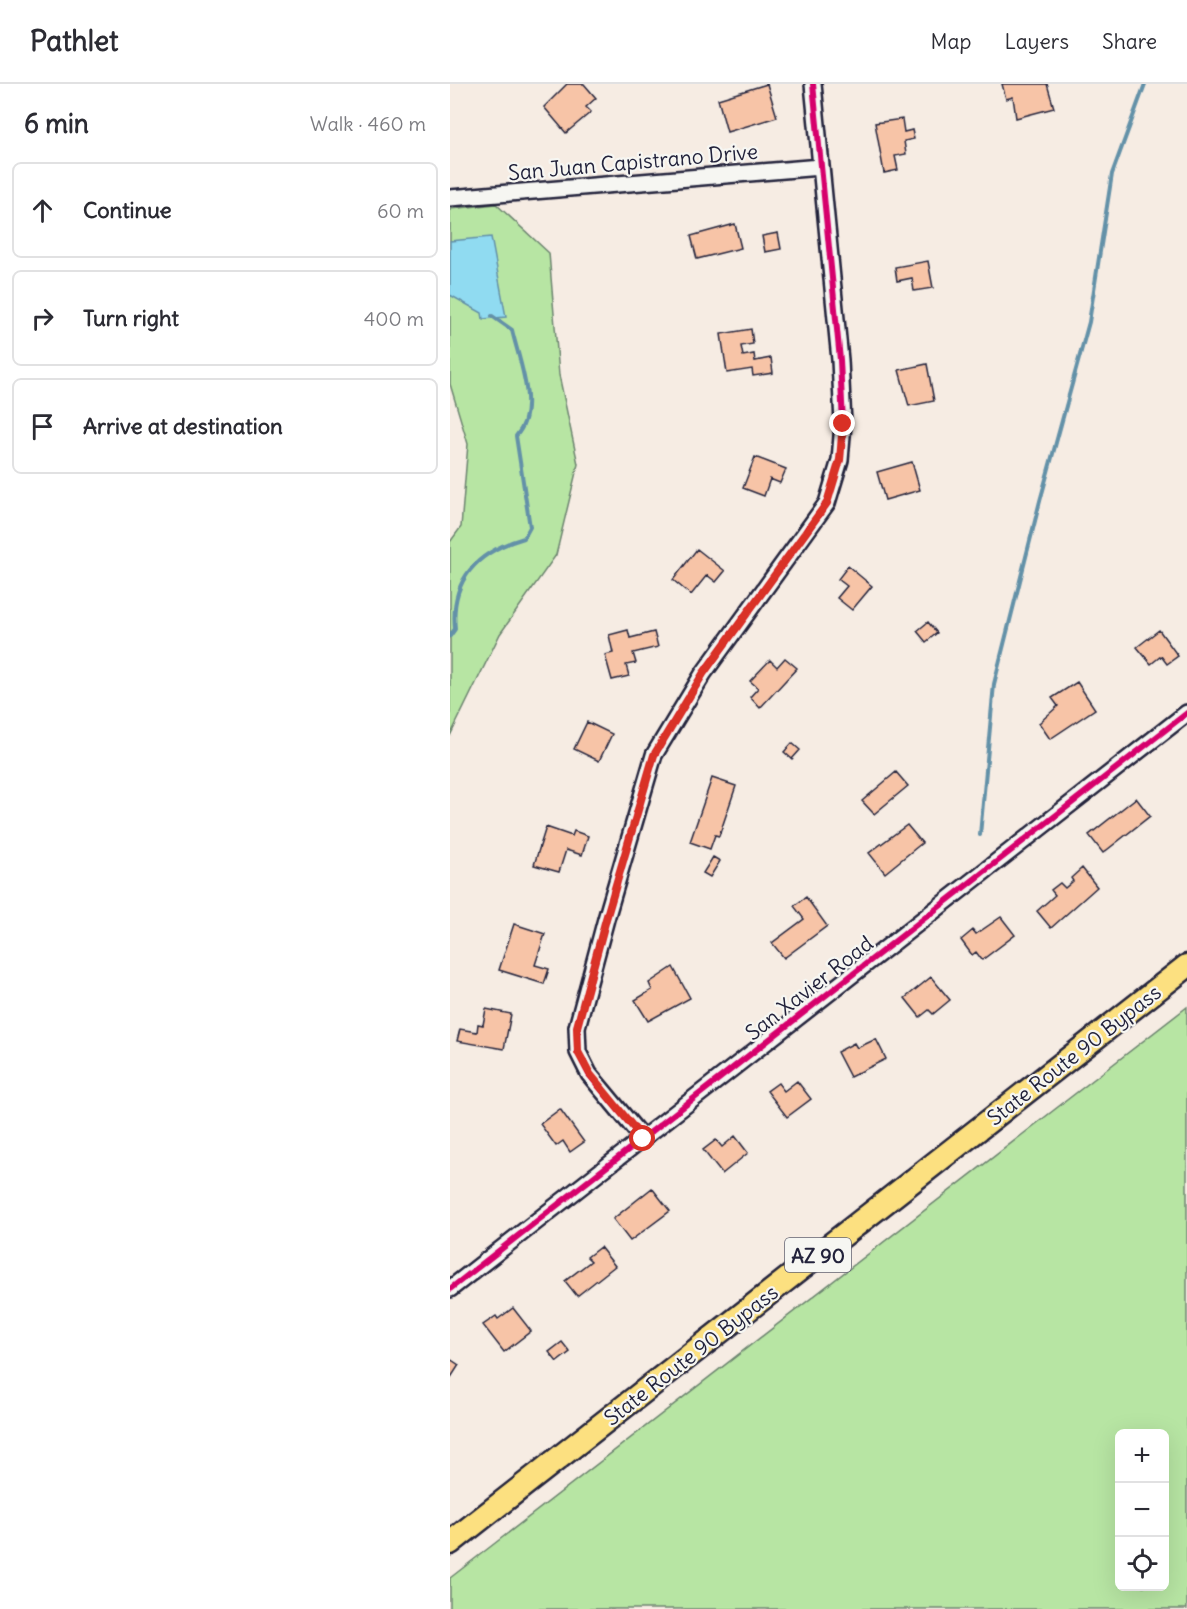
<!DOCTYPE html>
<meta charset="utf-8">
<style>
:root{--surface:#fff;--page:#f2f2f3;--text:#2b2b33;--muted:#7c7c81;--line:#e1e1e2}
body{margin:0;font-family:Delius,sans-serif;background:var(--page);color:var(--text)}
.controls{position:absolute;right:18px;bottom:18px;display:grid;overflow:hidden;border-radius:9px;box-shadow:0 6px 24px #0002}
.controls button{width:54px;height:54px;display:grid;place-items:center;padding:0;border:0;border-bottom:2px solid var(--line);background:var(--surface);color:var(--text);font:30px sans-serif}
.stop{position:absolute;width:18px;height:18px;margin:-14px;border:4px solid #d93025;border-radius:50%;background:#fff}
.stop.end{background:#d93025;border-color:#fff;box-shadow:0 2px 6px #0008}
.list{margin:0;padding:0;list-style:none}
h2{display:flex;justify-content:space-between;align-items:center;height:78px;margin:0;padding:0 24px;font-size:26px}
h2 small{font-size:20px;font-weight:400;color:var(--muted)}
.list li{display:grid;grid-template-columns:39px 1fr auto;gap:18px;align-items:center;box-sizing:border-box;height:96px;margin:0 12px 12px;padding:0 12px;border:2px solid var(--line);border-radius:9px}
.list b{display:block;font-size:22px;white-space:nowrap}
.list em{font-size:20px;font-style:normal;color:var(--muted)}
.icon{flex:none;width:33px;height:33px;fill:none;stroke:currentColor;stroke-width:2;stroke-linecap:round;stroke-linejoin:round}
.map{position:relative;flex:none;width:737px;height:1525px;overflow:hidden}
header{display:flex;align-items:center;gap:36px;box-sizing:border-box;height:84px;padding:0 30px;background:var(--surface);border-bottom:2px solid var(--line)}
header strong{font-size:28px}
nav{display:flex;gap:33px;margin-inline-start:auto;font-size:21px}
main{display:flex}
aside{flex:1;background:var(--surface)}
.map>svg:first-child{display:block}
.green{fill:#b7e5a3;stroke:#6c846f;stroke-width:1.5;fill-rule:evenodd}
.water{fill:#90dbf1;stroke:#6491a8;stroke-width:1.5}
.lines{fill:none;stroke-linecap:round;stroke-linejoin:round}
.stream{stroke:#6491a8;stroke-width:4}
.building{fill:#f7c4a7;stroke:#22223b;stroke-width:1.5}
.minor-casing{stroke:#22223b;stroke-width:20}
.highway-casing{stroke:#22223b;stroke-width:27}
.minor{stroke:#f6f6f2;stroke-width:15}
.highway{stroke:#fce080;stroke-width:22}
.cycleway-casing{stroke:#f6f6f2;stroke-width:10}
.cycleway{stroke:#d6006c;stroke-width:6}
.route{stroke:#d93025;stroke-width:8}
.labels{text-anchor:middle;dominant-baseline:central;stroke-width:4.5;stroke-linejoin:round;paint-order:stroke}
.shield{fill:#f6f6f2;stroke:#626272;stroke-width:1.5}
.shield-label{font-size:20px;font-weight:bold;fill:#22223b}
.street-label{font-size:21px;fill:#22223b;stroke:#f6f6f2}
</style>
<header>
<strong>Pathlet</strong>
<nav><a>Map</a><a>Layers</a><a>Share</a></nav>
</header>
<main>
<aside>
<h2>6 min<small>Walk · 460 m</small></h2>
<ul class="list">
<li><svg class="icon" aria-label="ahead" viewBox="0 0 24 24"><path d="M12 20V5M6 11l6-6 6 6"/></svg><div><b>Continue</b></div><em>60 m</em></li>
<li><svg class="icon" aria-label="right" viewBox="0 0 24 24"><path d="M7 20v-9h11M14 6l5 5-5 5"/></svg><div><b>Turn right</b></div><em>400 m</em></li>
<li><svg class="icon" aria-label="arrive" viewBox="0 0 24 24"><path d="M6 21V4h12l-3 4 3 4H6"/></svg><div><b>Arrive at destination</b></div></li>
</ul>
</aside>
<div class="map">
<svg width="737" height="1525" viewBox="0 0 737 1525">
<rect width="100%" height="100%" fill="#f6ece3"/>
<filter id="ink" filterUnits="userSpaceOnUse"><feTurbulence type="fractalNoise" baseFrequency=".0167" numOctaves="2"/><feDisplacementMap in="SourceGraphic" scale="12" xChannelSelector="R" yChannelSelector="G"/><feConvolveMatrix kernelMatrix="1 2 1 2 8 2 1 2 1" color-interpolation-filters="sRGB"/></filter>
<g filter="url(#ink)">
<path class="green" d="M46,120L99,169L109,291L128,380L106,471L50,550L0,652V458L11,443L18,360L0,300V125Z
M737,923V1525H0V1494ZM670,1350H714V1502H670Z"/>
<path class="water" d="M41,153L56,233L33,235L32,229L0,211V157Z"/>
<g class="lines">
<path class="stream" d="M0,552L5,545C0,494 29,467 74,454L80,443L66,352C90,326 69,277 62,246L42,232
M530,751L544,600L590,417L639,238L662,90L695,0"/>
</g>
<path class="building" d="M117,0H134L146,14L136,23L141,28L116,49L94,23Z
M317,0L327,33L277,48L268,15Z
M552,0H597L604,24L566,34L563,13L556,15Z
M452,35L454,48L462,46L464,55L454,57L456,70L445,72L448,86L434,89L425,39Z
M285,140L291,164L247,175L241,152Z
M328,149L331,165L315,168L312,152Z
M478,177L483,204L464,207L462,194L447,197L445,183Z
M301,245L303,260L291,262L293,272L304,270L305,277L321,274L323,289L303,292L302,285L277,289L271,250Z
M477,280L484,317L459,322L449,286Z
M305,373L336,385L330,399L320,395L314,412L293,404Z
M462,378L470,406L435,416L427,388Z
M247,465L275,487L266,498L257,491L241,511L223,496Z
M398,482L422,502L402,526L387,514L397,502L388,495Z
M478,538L487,549L476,558L467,547Z
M178,546L180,554L204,548L208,563L183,569L186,579L176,581L179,592L162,596L155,571L163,569L159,551Z
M709,546L728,572L717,580L711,572L701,580L687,563Z
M335,574L347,584L310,624L300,613L308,604L300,597L320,576L327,583Z
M627,598L645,625L600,655L589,639L608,622L602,614Z
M137,638L162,650L149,677L124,665Z
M342,659L350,666L342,675L334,668Z
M446,688L458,702L424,730L412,717Z
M262,694L286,702L269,752L265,751L260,765L240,758Z
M686,714L700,732L653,769L639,751Z
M457,741L472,759L435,789L419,769Z
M96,743L122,752L124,747L138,752L132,771L116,766L109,788L84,781Z
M263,773L270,777L260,793L253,789Z
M632,784L647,803L601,844L587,827L605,811L601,806L610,799L615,804L623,797L621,794Z
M356,813L377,842L334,874L322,859L354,835L344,822Z
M551,833L565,851L532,876L526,868L522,871L511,856L523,846L526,850Z
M64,840L95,850L85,881L99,885L94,900L49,886Z
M223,883L240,914L198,937L185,916L202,906L199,899Z
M481,893L500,916L483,930L479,926L470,933L455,914Z
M36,925L61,930L54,965L7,957L10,945L27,948L28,940L33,941Z
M426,955L436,975L400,993L387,968L404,959L407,964Z
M347,997L361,1015L337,1033L317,1007L328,999L334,1007Z
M110,1025L134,1058L120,1068L113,1057L106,1062L90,1040Z
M285,1052L298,1069L272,1090L253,1066L266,1056L272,1063Z
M202,1104L220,1127L180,1157L163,1135Z
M150,1163L165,1182L127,1212L115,1197L141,1177L137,1173Z
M63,1224L81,1247L54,1268L33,1241L46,1232L48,1235Z
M112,1258L120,1268L107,1278L99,1268Z
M0,1275L9,1281L0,1295Z"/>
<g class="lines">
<defs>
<path id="minor" d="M0,114L370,83
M193,1055L139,990L128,968L127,943L156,835L204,671L253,590L377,419L390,376L393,340L390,276L363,0
M0,1205L737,629"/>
<path id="highway" d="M0,1459L737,882"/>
</defs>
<use href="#minor" class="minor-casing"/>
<use href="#highway" class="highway-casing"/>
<use href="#minor" class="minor"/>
<use href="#highway" class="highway"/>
<defs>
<path id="cycleway" d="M193,1055L139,990L128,968L127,943L156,835L204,671L253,590L377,419L390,376L393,340L390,276L363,0
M0,1205L737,629"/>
</defs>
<use href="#cycleway" class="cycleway-casing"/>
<use href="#cycleway" class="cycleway"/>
</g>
</g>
<g class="lines" filter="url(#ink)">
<path class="route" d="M193,1055L140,990L128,968L127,943L156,835L204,671L253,590L377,419L390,376L393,340"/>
</g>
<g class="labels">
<rect class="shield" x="335" y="1154" width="66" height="34" rx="4.5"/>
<g class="shield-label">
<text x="368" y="1171">AZ 90</text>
</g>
<g class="street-label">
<text transform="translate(183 78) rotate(-5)">San Juan Capistrano Drive</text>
<text transform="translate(359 904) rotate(-38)">San Xavier Road</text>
<text transform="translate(624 971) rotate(-38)">State Route 90 Bypass</text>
<text transform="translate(241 1271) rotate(-38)">State Route 90 Bypass</text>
</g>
</g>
</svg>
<div class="controls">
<button>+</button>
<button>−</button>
<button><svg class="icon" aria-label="locate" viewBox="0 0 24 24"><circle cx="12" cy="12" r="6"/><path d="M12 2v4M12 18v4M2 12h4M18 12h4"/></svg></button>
</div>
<div class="stop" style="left:193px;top:1055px"></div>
<div class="stop end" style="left:393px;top:340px"></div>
</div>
</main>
